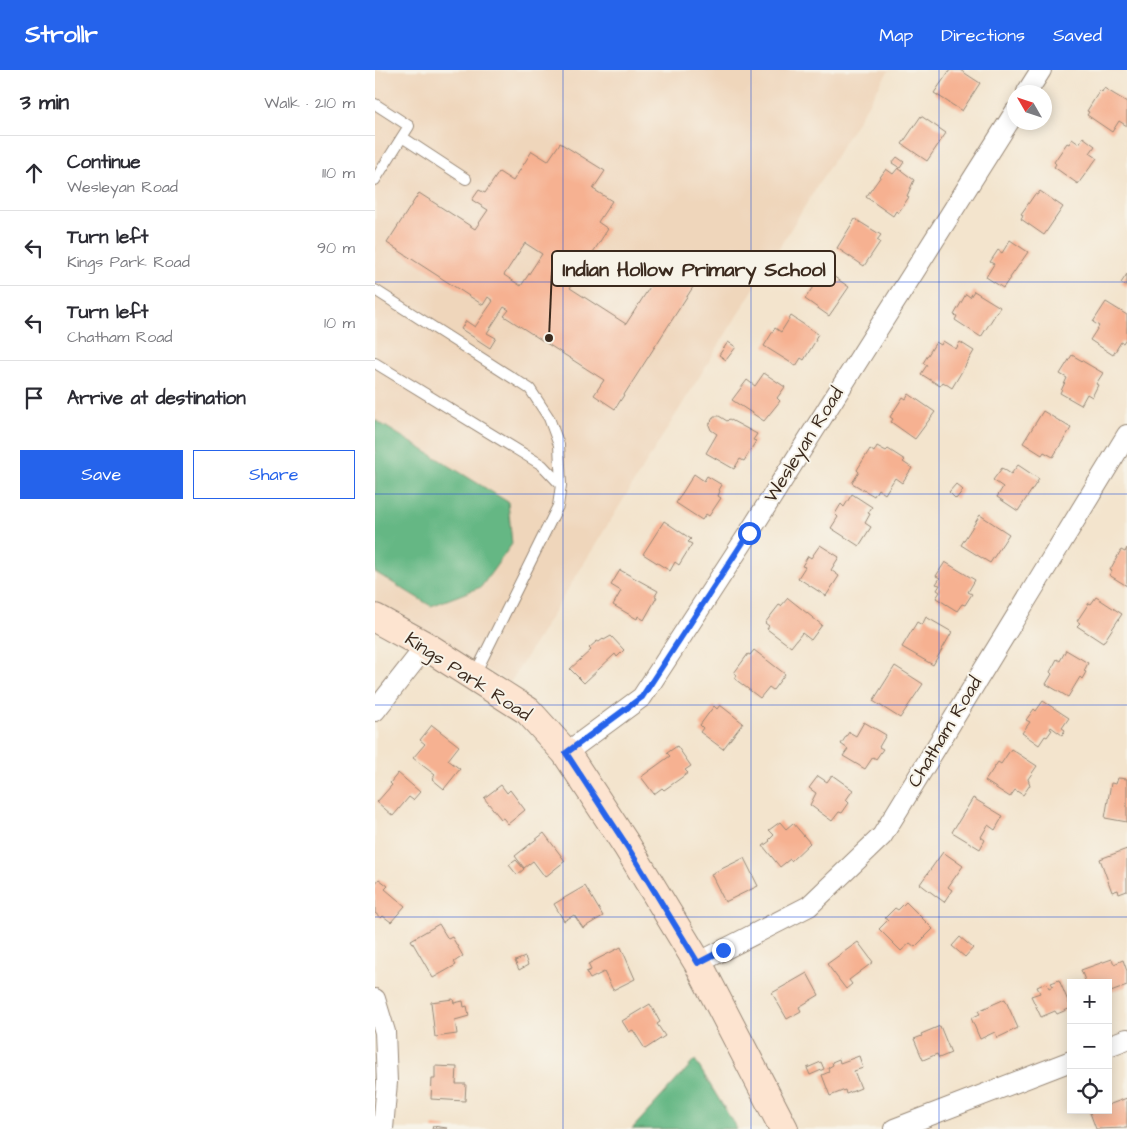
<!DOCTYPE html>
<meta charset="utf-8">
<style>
:root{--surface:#fff;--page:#f2f2f3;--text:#2b2b33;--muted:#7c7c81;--line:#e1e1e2;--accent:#2563eb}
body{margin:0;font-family:"Architects Daughter",sans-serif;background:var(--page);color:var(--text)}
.controls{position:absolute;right:15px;bottom:15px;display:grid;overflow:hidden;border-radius:0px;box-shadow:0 2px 12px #0003}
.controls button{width:45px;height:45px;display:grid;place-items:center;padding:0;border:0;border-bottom:1px solid var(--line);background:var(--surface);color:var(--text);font:25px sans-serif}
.compass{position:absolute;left:632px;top:15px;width:45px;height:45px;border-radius:50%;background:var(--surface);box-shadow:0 2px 12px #0003;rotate:309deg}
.stop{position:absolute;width:15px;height:15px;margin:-11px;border:4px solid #2563eb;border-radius:50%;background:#fff}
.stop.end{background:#2563eb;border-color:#fff;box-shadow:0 1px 5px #0008}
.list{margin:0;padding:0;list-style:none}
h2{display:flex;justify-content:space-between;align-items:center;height:65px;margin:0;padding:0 20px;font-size:21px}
h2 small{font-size:16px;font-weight:400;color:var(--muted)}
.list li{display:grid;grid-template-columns:32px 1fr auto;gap:15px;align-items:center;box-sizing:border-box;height:75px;padding:0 20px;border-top:1px solid var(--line)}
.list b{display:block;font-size:19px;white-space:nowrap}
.list p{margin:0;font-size:16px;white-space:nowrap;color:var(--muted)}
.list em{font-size:16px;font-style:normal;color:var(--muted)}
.actions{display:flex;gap:10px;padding:15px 20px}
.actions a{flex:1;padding:11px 0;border:1px solid var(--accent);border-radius:0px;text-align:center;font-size:18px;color:var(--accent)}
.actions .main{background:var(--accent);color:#fff}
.icon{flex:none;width:28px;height:28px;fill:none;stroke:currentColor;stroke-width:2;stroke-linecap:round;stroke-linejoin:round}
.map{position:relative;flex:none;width:752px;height:1059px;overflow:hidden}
header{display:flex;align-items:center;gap:30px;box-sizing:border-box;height:70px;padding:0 25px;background:var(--accent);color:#fff}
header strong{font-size:24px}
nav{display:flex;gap:28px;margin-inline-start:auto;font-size:18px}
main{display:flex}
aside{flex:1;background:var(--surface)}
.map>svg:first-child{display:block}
.built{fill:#efd6bb}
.forest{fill:#65b784;stroke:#507051}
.building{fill:#f6b191;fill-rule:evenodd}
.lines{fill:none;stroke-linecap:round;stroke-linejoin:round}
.lane-casing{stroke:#978776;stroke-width:12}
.street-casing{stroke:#978776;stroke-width:22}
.secondary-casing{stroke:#978776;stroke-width:30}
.lane{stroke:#fff;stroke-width:10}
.street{stroke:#fff;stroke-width:20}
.secondary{stroke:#fde4d0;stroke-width:28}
.route{stroke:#2563eb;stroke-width:6}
.grid{fill:none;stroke:#1d4ed8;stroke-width:1;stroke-opacity:0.55}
.labels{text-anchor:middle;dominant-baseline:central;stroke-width:4;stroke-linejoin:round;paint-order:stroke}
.street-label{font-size:19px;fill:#3b2a1e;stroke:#f7f3e8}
.leader{fill:none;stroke:#3b2a1e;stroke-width:2}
.callout-dot{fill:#3b2a1e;stroke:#f7f3e8;stroke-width:2}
.callout{fill:#f7f3e8;stroke:#3b2a1e;stroke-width:2}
.callout-label{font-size:20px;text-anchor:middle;font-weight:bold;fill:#3b2a1e}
</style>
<header>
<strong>Strollr</strong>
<nav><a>Map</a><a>Directions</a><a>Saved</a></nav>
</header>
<main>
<aside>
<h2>3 min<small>Walk · 210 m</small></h2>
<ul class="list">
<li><svg class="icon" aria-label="ahead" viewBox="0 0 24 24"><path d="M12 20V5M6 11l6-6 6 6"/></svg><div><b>Continue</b><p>Wesleyan Road</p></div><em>110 m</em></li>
<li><svg class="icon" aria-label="left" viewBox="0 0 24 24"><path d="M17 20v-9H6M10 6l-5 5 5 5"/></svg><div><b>Turn left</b><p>Kings Park Road</p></div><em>90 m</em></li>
<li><svg class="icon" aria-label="left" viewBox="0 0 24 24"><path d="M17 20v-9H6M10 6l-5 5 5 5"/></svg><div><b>Turn left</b><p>Chatham Road</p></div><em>10 m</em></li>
<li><svg class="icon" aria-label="arrive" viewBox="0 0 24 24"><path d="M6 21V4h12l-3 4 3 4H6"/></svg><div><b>Arrive at destination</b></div></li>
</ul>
<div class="actions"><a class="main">Save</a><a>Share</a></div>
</aside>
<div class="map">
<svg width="752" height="1059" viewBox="0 0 752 1059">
<rect width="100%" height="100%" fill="#f7f3e8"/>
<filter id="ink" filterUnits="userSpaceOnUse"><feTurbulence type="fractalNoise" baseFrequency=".02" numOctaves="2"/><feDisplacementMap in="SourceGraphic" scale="10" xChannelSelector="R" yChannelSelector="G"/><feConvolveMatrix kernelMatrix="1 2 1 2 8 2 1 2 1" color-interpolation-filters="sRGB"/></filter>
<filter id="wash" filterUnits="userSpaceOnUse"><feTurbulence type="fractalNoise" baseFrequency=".0096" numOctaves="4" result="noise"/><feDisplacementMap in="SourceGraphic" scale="20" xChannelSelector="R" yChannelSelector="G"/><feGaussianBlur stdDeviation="1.12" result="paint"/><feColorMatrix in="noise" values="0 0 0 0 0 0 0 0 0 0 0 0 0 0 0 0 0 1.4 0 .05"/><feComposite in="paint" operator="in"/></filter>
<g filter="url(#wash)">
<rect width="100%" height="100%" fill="#f3e4cd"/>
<path class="built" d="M0,0H514L135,613L0,536Z"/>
<path class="forest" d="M0,350L133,432L137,474L106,517L56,536L0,502Z
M320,990L362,1059H257Z"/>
<g id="blocks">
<path class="building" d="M575,0H585L605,13L587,41L559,23Z
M729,18L752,32V56L744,51L737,62L712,45L714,42L712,41L725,20L727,22Z
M546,46L571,63L552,91L527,74Z
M708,67L720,76L715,83L722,88L703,114L679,97L681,94L679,92L692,73L694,74L697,69L704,74Z
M185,73L230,101L218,119L237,131L223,152L233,159L195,218L251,254L289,195L320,214L240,339L219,325L229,310L129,246L134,240L129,237L112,263L121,268L115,278L86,259L91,251L100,257L118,231L113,227L108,235L12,173L44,123L100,159L113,140L97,130L104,120L110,123L124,102L138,111L157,81L173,91ZM150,173L167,184L146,216L129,205Z
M522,87L529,92L525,98L517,93Z
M523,98L539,110L532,126L534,127L523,143L521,141L518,146L491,127L511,99L518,104Z
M665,121L688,137L669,165L646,149L648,145L646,144L660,124L662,125Z
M480,149L506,165L502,170L505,172L489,196L462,178Z
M635,170L653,182L628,218L611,207L619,194L615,192L623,180L627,183Z
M449,200L474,217L454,246L430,229Z
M752,204V217L746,213Z
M599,221L625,237L606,267L580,250L582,246L579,245L591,224L595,227Z
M731,232L752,245V267L748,273L746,272L738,285L715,270L724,256L718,252Z
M416,246L443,264L440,269L441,270L429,290L426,288L421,296L389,276L400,258L406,262Z
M568,271L581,279L585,272L599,281L577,318L568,312L565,316L546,304L552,295L548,293L561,272L566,275Z
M353,272L361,277L351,290L344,285Z
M697,285L728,303L721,314L723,315L717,327L712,324L706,335L685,323L692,308L685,304Z
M389,303L410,317L402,328L405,331L389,351L357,330L372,310L380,316Z
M534,324L560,342L540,369L516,352L518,349L515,347L528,327L531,329Z
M668,341L696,358L678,387L669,382L667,385L648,373Z
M339,346H344L352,351L354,349L382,364L378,370L381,371L369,391L365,389L359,399L331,383L342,364L336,360L334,355Z
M502,376L511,381L513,379L530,390L528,392L537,398L527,413L520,408L510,424L503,419L499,426L477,413L484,402L482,400L495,379L499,382Z
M643,395L664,409L643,441L622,427L628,417L618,410L627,398L636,404Z
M319,404L329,411L332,406L347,415L344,420L345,421L343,426L346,428L334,446L331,444L327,450L301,433Z
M581,414L588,420L581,429L574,422Z
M477,424L497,437L493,443L495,444L490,453L496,457L484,476L456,458L463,447L460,444L466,434L469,437Z
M605,445L634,464L615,493L586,475Z
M289,451L316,469L313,472L317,474L304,495L300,492L295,501L268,484Z
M445,475L464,487L456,500L464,506L451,526L423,508L430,497L427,496L433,486L436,488Z
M752,478V516L734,505L737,501L735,500L746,480L750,482Z
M570,492L600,510L593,522L597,524L590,535L587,534L582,541L561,528L565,522L562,520L565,515L561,514L565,508L561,506Z
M245,500L283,521L280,526L282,527L269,550L263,546L262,549L238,535L246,521L236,515Z
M721,527L747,544L728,573L702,556L705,553L702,551L714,533L716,534Z
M413,528L447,555L436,570L427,563L416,577L392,559L394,556L390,553L404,535L406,536Z
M551,547L577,562L558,595L527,577L542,552L547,555Z
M236,566L249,580L242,587L240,584L209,613L195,599L216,580L214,578L222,571L224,572L228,569L229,570Z
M379,580L410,604L398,620L394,617L385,628L360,609L362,605L359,603L373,584L375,585Z
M691,580L713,593L709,601L711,602L707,609L705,607L693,627L671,614L677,604L675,602L682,589L685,591Z
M520,596L548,614L525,648L498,631Z
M668,631L694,648L687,658L690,660L687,665L676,657L675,659L677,660L672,667L670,666L664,675L647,663L655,652L651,650L659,639L661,641Z
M345,635L368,653L348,679L325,662L328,658L325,655L339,636L342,639Z
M489,652L511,665L504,677L508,679L501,689L498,687L490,699L468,686L473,679L466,674L474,662L481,666Z
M57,655L84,676L73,690L85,699L69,719L57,709L60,705L38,688L50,674L45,670Z
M302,676L316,696L310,700L313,703L289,720L287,718L279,724L266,707L295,686L292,683Z
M636,679L662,696L653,709L655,715L648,725L640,720L635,727L610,711L623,692L626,694Z
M23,703L45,722L38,730L34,727L18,746L2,732L17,715L15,713Z
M457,705L478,720L471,730L474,733L467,743L464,742L457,751L435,735L441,723L434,718L443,706L452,712Z
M743,708L752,709V752L730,748L736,713L741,714Z
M126,715L132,723L135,720L150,740L133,754L128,748L126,749L109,728Z
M598,728L628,746L620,760L613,755L606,767L610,770L605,779L577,762Z
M405,752L411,759L418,753L435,773L416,791L415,789L405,797L388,776L395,771L394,770L399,765L394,760Z
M169,763L190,791L170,807L158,791L149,798L140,786Z
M752,779V821L744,824L743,820L737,822L725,789Z
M568,782L588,796L573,817L577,820L569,832L545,814Z
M369,788L383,816L350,832L336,804Z
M141,790L149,799L142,805L134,795Z
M4,809L13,816L10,819L30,836L16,852L8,846L6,848L0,843V814Z
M210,816L228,846L208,858L199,845L189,851L179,834Z
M531,832L558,859L540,877L535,873L526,881L504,859L513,850L510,848L520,838L523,840Z
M64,854L73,869L77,867L88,886L79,892L81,895L58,908L36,870Z
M585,867L598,878L590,887L577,876Z
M483,872L498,892L474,910L477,914L471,919L452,894Z
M246,877L260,909L238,920L229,902L215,909L211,902L216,900L213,894Z
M150,887L153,895L144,900L140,891Z
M737,889L739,894L748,890L752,901V916L733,923V913H711L706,900Z
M432,903L444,925L424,937L426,941L412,949L397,923Z
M684,910L696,938L682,944L680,941L666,947L656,926L665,923L662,917L671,913L674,918L678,916L676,913Z
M78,929L79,933L88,931L89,937L92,936L94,946L80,950L82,964L60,967L56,932Z
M630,929L643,958L622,968L620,962L605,969L596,948L605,944L603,941Z
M275,934L285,952L282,954L290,966L270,979L258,960L254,962L247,951Z
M565,956L576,983L564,988L562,984L548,990L539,969L547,966L546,964Z
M484,986L488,998L479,1001L486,1018L471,1024L470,1020L455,1026L447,1005L454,1002L453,998L458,995L457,992L464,989L465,993Z
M446,992L449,999L435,1005L432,998Z
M60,996L82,997L81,1014H91L90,1031L56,1029L57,1009H60Z
M752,1028V1058L721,1059L714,1040H733V1035Z
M58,1056L72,1058V1059H57Z"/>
</g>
</g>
<g filter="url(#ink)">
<use href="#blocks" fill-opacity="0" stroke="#978776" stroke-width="1"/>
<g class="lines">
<defs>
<path id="lane" d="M0,34L34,56L27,67
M0,110L27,67L91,109
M0,220L155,319L174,348L184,375L186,415
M0,293L167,395L186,415L183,436L99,606"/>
<path id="street" d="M652,22L666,0
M0,641L51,576
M191,683L267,627L374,463L640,42
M323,893L434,836L507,766L752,365
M0,929L10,962L12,1012L8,1059
M733,976L752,969
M519,1059L696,991"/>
<path id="secondary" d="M0,548L51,576L153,641L191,683L252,776L323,893L409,1059"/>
</defs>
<use href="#lane" class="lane-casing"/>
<use href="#street" class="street-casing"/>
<use href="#secondary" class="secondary-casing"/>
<use href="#lane" class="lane"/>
<use href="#street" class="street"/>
<use href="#secondary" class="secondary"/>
</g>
</g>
<g class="lines" filter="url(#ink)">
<path class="route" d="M348,880L323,893L252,776L191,683L267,627L374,463"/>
</g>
<path class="grid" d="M188,0V1059M376,0V1059M564,0V1059M0,212H752M0,424H752M0,635H752M0,847H752"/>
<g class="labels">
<g class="street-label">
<text transform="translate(429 375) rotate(-58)">Wesleyan Road</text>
<text transform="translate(93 607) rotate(33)">Kings Park Road</text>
<text transform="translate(570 662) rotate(-59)">Chatham Road</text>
</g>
</g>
<path class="leader" d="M174 268L177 199"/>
<circle class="callout-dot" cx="174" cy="268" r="5"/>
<rect class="callout" x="177" y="181" width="283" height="35" rx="5"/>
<g class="callout-label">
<text x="319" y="206">Indian Hollow Primary School</text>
</g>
</svg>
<div class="controls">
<button>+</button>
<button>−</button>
<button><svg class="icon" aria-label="locate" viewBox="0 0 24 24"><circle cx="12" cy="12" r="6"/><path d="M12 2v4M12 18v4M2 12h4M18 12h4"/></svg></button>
</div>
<svg class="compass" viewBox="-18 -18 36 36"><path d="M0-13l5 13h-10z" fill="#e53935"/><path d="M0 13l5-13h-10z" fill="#7c7c81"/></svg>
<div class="stop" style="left:374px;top:463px"></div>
<div class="stop end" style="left:348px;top:880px"></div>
</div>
</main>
